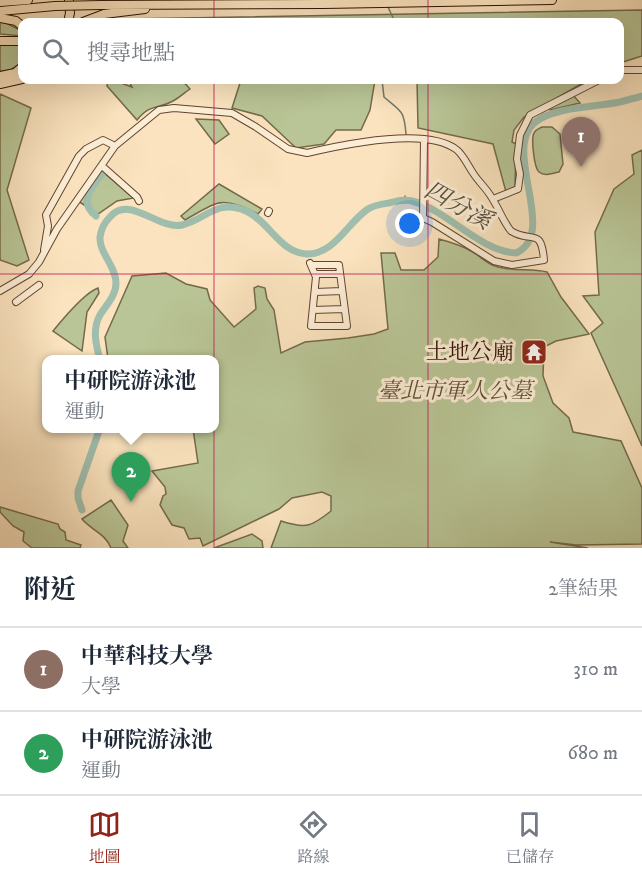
<!DOCTYPE html>
<html lang="zh-TW">
<meta charset="utf-8">
<style>
:root{--surface:#fff;--page:#f6f6f7;--text:#1f2937;--muted:#747a83;--line:#e0e1e3;--accent:#8f2418}
body{margin:0;font-family:"IM FELL DW Pica","Noto Serif TC",serif;background:var(--page);color:var(--text)}
.you{position:absolute;left:410px;top:224px;width:21px;height:21px;margin:-15px;border:4px solid #fff;border-radius:50%;background:#1a73e8;box-shadow:0 0 0 9px #1a73e833}
.badge{display:grid;place-items:center;width:39px;height:39px;border-radius:50%;background:var(--accent);color:#fff;font-size:20px;font-weight:700}
.pin{position:absolute;translate:-50% -50px;filter:drop-shadow(0 2px 3px #0008)}
.pin::after{content:'';position:absolute;top:32px;width:21px;height:18px;background:inherit;clip-path:polygon(0 0,100% 0,50% 100%)}
.popup{position:absolute;left:42px;top:355px;width:177px;height:78px;box-sizing:border-box;display:grid;place-content:center;border-radius:12px;background:var(--surface);filter:drop-shadow(0 2px 4px #0005);font-size:20px;white-space:nowrap;color:var(--muted)}
.popup b{font-size:22px;color:var(--text)}
.popup::after{content:'';position:absolute;left:50%;top:100%;margin-left:-12px;border:12px solid transparent;border-top-color:var(--surface)}
.list{margin:0;padding:0;list-style:none}
h2{display:flex;justify-content:space-between;align-items:center;height:78px;margin:0;padding:0 24px;font-size:26px}
h2 small{font-size:20px;font-weight:400;color:var(--muted)}
.list li{display:grid;grid-template-columns:39px 1fr auto;gap:18px;align-items:center;box-sizing:border-box;height:84px;padding:0 24px;border-top:2px solid var(--line)}
.list b{display:block;font-size:22px;white-space:nowrap}
.list p{margin:0;font-size:20px;white-space:nowrap;color:var(--muted)}
.list em{font-size:20px;font-style:normal;color:var(--muted)}
.icon{flex:none;width:33px;height:33px;fill:none;stroke:currentColor;stroke-width:2;stroke-linecap:round;stroke-linejoin:round}
.map{position:relative;flex:none;width:642px;height:548px;overflow:hidden}
.search{position:absolute;background:var(--surface);box-shadow:0 6px 24px #0002;left:18px;right:18px;top:18px;height:66px;display:flex;align-items:center;gap:15px;box-sizing:border-box;padding:0 21px;border-radius:12px;color:var(--muted);font-size:22px}
.sheet{height:246px;background:var(--surface)}
nav{display:flex;justify-content:space-around;align-items:center;box-sizing:border-box;height:84px;border-top:2px solid var(--line);background:var(--surface);font-size:16px;color:var(--muted)}
nav a{display:grid;justify-items:center;gap:3px}
nav .on{color:var(--accent)}
.map>svg:first-child{display:block}
.green{fill:#b9c596;stroke:#746a4b;stroke-width:1.5}
.lines{fill:none;stroke-linecap:round;stroke-linejoin:round}
.stream{stroke:#727868;stroke-width:1.5}
.river{stroke:#9fbead;stroke-width:7}
.major-tunnel{stroke:#dbc3a2;stroke-width:8;stroke-dasharray:8 4;stroke-linecap:butt}
.minor-casing{stroke:#614530;stroke-width:8}
.major-casing{stroke:#2e1000;stroke-width:10}
.highway-casing{stroke:#2e1000;stroke-width:10}
.minor{stroke:#fcedd5;stroke-width:6}
.major{stroke:#fae3be;stroke-width:8}
.highway{stroke:#fae3be;stroke-width:8}
.highway-bridge-casing{stroke:#2e1000;stroke-width:10;stroke-linecap:butt}
.highway-bridge{stroke:#fae3be;stroke-width:8}
.grid{fill:none;stroke:#c2185b;stroke-width:1.5;stroke-opacity:0.55}
.labels{text-anchor:middle;dominant-baseline:central;stroke-width:6;stroke-linejoin:round;paint-order:stroke}
.poi-label{font-size:22px;fill:#2e1000;stroke:#fcedd5;text-anchor:end}
.park-label{font-size:22px;font-style:italic;fill:#5f4f34;stroke:#fcedd5}
.water-label{font-size:24px;font-style:italic;fill:#564d3d;stroke:#fcedd5}
</style>
<div class="map">
<svg width="642" height="548" viewBox="0 0 642 548">
<rect width="100%" height="100%" fill="#fae3be"/>
<filter id="stains"><feTurbulence type="fractalNoise" baseFrequency=".00333" numOctaves="4"/><feColorMatrix values="0 0 0 0 .2 0 0 0 0 .09 0 0 0 0 .02 0 0 0 .5 -.17"/></filter>
<radialGradient id="worn" r=".72"><stop offset=".6" stop-color="#630" stop-opacity="0"/><stop offset="1" stop-color="#630" stop-opacity=".3"/></radialGradient>
<path class="green" d="M642,10V56L620,63V22H126L125,19Z
M0,22L6,23L22,31V36L0,34Z
M0,45H22V63L10,70L0,71Z
M108,80H117L118,82L132,87L128,80H182L190,89C184,93 179,98 173,101C157,110 151,103 137,120L107,86Z
M241,80H375L370,110L361,130H336L324,144L296,148L262,116L232,108Z
M417,80H588L524,117L514,130L512,142L516,144L515,187L506,192L493,144L418,128Z
M0,94L31,108L7,190L29,260L17,266L0,260Z
M573,95L580,103L550,110L549,108Z
M196,119L219,120L229,134L215,144Z
M542,127H552L560,134L563,164L559,172C553,173 545,177 539,172C534,168 531,138 534,133C536,129 538,129 542,127Z
M642,150V446L591,333L603,323L583,296L599,295L595,232L614,189L634,174L632,155Z
M101,170L133,198L117,201L98,214L78,201Z
M219,184L262,209L258,214C221,196 220,200 185,220L181,216Z
M439,239C450,242 461,245 471,251C479,255 486,263 495,266C512,272 530,268 547,272L561,297L589,334L556,341L544,347L543,376L553,403L569,418L573,432L621,441L642,488V544L576,545L550,542L588,548H271L281,521C306,529 311,527 331,511V496L322,492L292,498L279,509L203,546L200,538L189,539L184,528L172,525L160,505L163,496L166,494L165,487L152,471L198,463L193,429H190L215,428V360L108,359L105,337L132,276L166,273L186,284L207,289L210,300L234,327L256,309L254,288L258,286L265,288L267,299L274,310L281,353L305,342L348,338L374,334L388,329L381,253H395L401,270H424L438,257Z
M98,288L99,293L87,312L82,351L53,331C62,320 86,292 98,288Z
M111,500L128,525L123,541L128,548H111C105,533 91,530 82,519Z
M0,507L58,524L60,529L65,532L66,540L81,545L80,548H32L23,541L24,532L13,526L0,512Z
M252,534L262,541L263,548H214Z"/>
<g class="lines">
<path class="stream" d="M388,7L395,22
M382,80L384,97C401,112 404,109 406,134
M405,200V196"/>
<path class="river" d="M96,216C77,201 93,188 102,173
M100,360C96,345 92,329 100,315C106,305 116,296 116,283C116,266 99,253 100,237C101,229 105,222 110,217C129,194 158,230 182,225C205,220 217,198 246,211C269,221 280,253 307,254C335,254 347,223 368,209C374,205 382,204 389,203C397,201 404,199 412,201C449,211 479,251 516,253C559,234 502,151 534,123C552,107 597,107 620,102C627,100 635,98 642,96
M82,510L78,498V491L100,428"/>
<path class="major-tunnel" d="M21,37H22"/>
<defs>
<path id="minor" d="M620,70H642
M102,166L137,197L139,201
M493,199L518,189L520,174L517,159L520,135L530,115L599,80
M268,213L269,211
M44,250L48,226L46,215L79,156L86,149L103,140L115,146
M310,263L316,277L311,326H347L339,265H312
M316,274H340
M0,291L29,274L39,262L57,229L115,146L159,110L174,108L232,113L256,127L288,149L307,153C341,145 427,126 457,150C464,156 468,166 473,173C478,181 485,187 490,195C498,206 502,220 511,231C532,244 541,226 544,260L512,265L494,261L432,222L423,218L424,140
M315,292L342,291
M16,302L39,285
M313,310L344,309"/>
<path id="major" d="M68,22L70,13L69,0
M0,41H22"/>
<path id="highway" d="M0,2L28,0
M101,5L324,4L552,0
M0,11L55,6
M0,18L16,21L22,26
M83,22L104,14L145,9
M0,76L15,73L22,67
M0,84L22,79"/>
</defs>
<use href="#minor" class="minor-casing"/>
<use href="#major" class="major-casing"/>
<use href="#highway" class="highway-casing"/>
<use href="#minor" class="minor"/>
<use href="#major" class="major"/>
<use href="#highway" class="highway"/>
<defs>
<path id="highway-bridge" d="M55,6L101,5"/>
</defs>
<use href="#highway-bridge" class="highway-bridge-casing"/>
<use href="#highway-bridge" class="highway-bridge"/>
</g>
<path class="grid" d="M214,0V22M428,0V22M214,80V548M428,80V548M0,274H642"/>
<defs>
<symbol id="temple-square" viewBox="-11 -11 22 22"><rect x="-9" y="-9" width="18" height="18" rx="4" fill="#8f2418" stroke="#fcedd5"/><path d="M0-6L5-2H3V0L6.5 2.5H4V6H1.5V3h-3V6H-4V2.5H-6.5L-3 0V-2H-5Z" fill="#fff"/></symbol>
</defs>
<g fill-rule="evenodd">
<use href="#temple-square" x="519" y="337" width="30" height="30"/>
</g>
<g class="labels">
<g class="poi-label">
<text x="514" y="352">土地公廟</text>
</g>
<g class="park-label">
<text x="455" y="391">臺北市軍人公墓</text>
</g>
<g class="water-label">
<text transform="translate(458 206) rotate(29)">四分溪</text>
</g>
</g>
<rect width="100%" height="100%" filter="url(#stains)"/>
<rect width="100%" height="100%" fill="url(#worn)"/>
</svg>
<div class="you"></div>
<div class="pin badge" style="left:581px;top:167px;background:#8d6e63">1</div>
<div class="pin badge" style="left:131px;top:502px;background:#2e9e5b">2</div>
<div class="popup"><b>中研院游泳池</b>運動</div>
<div class="search"><svg class="icon" aria-label="search" viewBox="0 0 24 24"><circle cx="10" cy="10" r="6"/><path d="M15 15l6 6"/></svg>搜尋地點</div>
</div>
<section class="sheet">
<h2>附近<small>2筆結果</small></h2>
<ul class="list">
<li><span class="badge" style="background:#8d6e63">1</span><div><b>中華科技大學</b><p>大學</p></div><em>310 m</em></li>
<li><span class="badge" style="background:#2e9e5b">2</span><div><b>中研院游泳池</b><p>運動</p></div><em>680 m</em></li>
</ul>
</section>
<nav>
<a class="on"><svg class="icon" aria-label="map" viewBox="0 0 24 24"><path d="M3 6l6-2 6 2 6-2v14l-6 2-6-2-6 2zM9 4v14M15 6v14"/></svg>地圖</a>
<a><svg class="icon" aria-label="directions" viewBox="0 0 24 24"><path d="M12 3l9 9-9 9-9-9zM9 14v-3h6M13 9l2 2-2 2"/></svg>路線</a>
<a><svg class="icon" aria-label="saved" viewBox="0 0 24 24"><path d="M7 4h10v16l-5-4-5 4z"/></svg>已儲存</a>
</nav>
